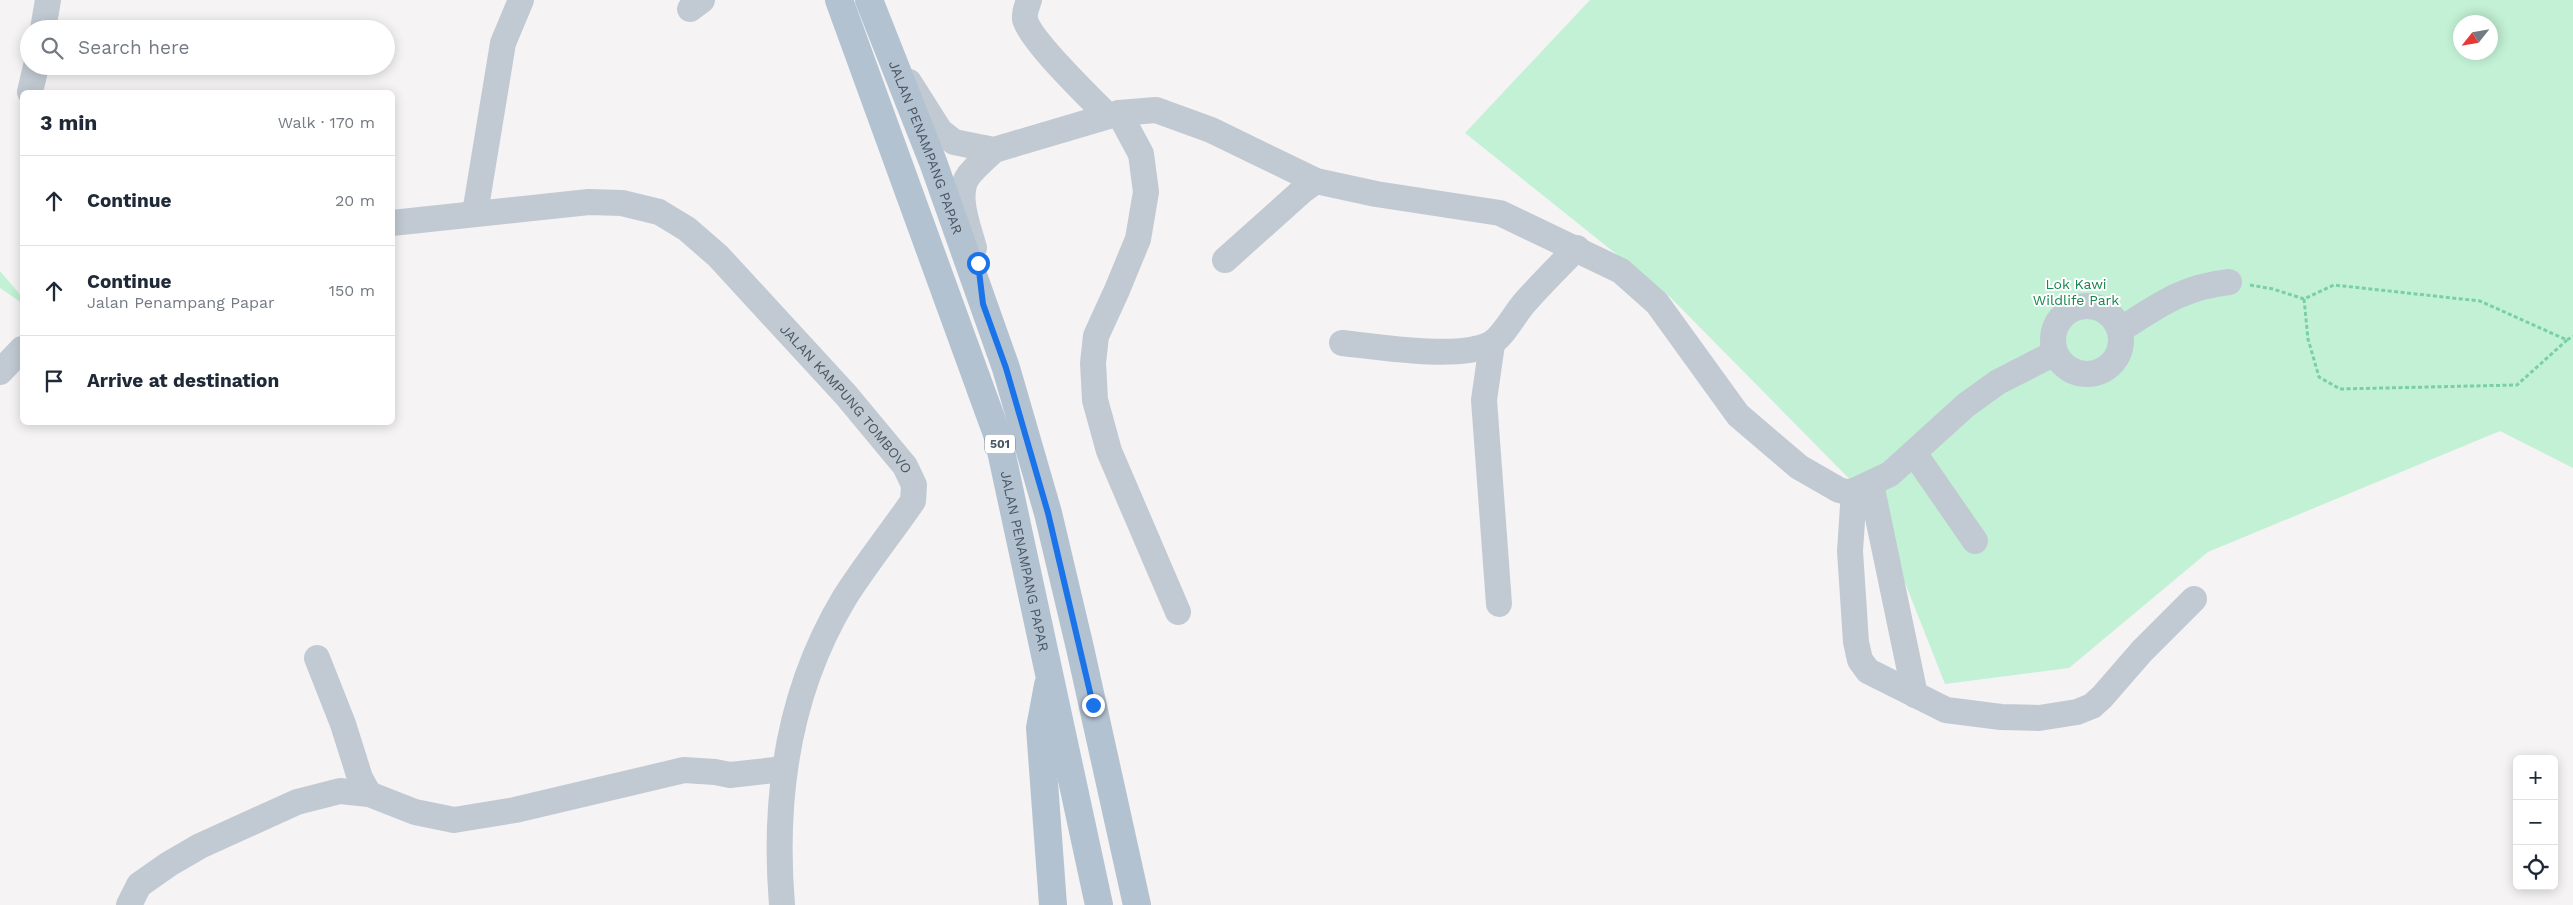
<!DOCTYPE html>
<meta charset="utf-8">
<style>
:root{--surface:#fff;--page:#f6f6f7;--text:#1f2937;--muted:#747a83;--line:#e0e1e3}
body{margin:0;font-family:"Work Sans",sans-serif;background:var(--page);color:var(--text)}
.controls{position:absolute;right:15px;bottom:15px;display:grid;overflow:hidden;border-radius:8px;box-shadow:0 2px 12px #0003}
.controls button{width:45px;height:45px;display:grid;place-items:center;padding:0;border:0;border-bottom:1px solid var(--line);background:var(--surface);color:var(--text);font:25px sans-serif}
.compass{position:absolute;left:2453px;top:15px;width:45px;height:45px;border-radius:50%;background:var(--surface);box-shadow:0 2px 12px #0003;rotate:239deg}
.stop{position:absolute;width:15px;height:15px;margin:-11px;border:4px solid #1a73e8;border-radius:50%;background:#fff}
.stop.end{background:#1a73e8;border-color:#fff;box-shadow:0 1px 5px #0008}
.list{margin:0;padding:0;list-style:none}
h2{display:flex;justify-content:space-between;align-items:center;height:65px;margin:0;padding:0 20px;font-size:21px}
h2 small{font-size:16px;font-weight:400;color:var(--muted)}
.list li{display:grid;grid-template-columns:32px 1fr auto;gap:15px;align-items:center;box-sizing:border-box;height:90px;padding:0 20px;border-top:1px solid var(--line)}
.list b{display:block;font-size:19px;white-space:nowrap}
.list p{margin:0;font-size:16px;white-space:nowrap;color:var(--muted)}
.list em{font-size:16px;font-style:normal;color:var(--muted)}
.icon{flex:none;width:28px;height:28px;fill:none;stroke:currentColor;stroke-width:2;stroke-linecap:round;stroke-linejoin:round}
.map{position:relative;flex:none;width:2573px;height:905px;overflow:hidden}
.search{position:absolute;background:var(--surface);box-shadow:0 2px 12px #0003;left:20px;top:20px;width:375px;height:55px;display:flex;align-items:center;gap:12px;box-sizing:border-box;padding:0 18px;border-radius:28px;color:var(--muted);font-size:19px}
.panel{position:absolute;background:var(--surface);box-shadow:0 2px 12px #0003;left:20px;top:90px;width:375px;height:335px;border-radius:8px}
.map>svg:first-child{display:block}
.green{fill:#c3f1d5;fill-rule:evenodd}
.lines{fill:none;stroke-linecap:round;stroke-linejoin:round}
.path{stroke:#7ad0a6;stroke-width:3;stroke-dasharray:4 2.5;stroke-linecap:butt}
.minor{stroke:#c1cad2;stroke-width:26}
.major{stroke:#b3c2d1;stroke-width:28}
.route{stroke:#1a73e8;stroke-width:6}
.labels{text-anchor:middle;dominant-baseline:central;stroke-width:4;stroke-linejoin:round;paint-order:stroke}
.shield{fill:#fff;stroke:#808990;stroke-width:1}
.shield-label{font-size:12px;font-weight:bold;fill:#4a5661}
.street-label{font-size:14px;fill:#4a5661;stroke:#fff}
.park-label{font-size:14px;fill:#17864f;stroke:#fff}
</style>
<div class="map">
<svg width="2573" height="905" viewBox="0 0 2573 905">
<rect width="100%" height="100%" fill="#f5f3f3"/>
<path class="green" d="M1590,0H2573V468L2500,431L2208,552L2069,668L1945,684L1874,504L1670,297L1465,133ZM2460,22H2490V52H2460Z
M0,271L22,297V303L0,288Z"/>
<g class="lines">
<path class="path" d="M2250,285L2273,289L2304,299L2334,285L2480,301L2567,340L2573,336
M2304,299L2308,339L2319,377L2340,389L2517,385L2567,340"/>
<g class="minor">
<path d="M1029,0C1027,6 1024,13 1025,19C1029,39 1091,99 1108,116"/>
<path d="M690,9L702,0"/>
<path d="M43,29L48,0"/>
<path d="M909,82L940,131L954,142L994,150L1119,113L1156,110L1211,130L1316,181L1376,194L1500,213L1621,271L1657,303L1738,415L1799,467L1839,490L1847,492L1854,491L1890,474L1966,405L1998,382L2055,353"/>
<path d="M30,92L36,66"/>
<path d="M1119,113L1141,154L1146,192L1138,239L1117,290L1096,336L1093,363L1095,400L1109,451L1178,612"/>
<path d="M475,213L503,43L521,0"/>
<path id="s1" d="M392,223L589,202L622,203L659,212L687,229L718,256L846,395L905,466L914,485L913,501C891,533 866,564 845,597C788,691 773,797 782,905"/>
<path d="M974,248C969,228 954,194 969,175C976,166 986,158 994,150"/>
<path d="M1225,260L1302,191L1316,181"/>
<circle cx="2087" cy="340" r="34"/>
<path d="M2120,330C2159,305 2183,287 2229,282"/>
<path d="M1342,343C1378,347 1459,360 1490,344C1503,338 1516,311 1527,300C1543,282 1560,265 1577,248"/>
<path d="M1492,344L1484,400L1499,604"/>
<path d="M0,372L22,349"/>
<path d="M1914,453L1975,541"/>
<path d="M1871,484L1915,695"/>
<path d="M1854,491L1850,551L1856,642L1860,660L1868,671L1946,710L2001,717L2039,718L2077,712L2092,706L2102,697L2142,651L2194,599"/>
<path d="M317,658L343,724L360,778L369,794"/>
<path d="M129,905L139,885L169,864L200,846L297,802L340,791L369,794L415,812L454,820L515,810L684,770L715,772L730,775L784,769"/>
</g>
<g class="major">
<path id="s2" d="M839,0L998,437L1099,905"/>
<path id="s3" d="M869,0L933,162L1006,368L1048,513L1080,648L1137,905"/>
<path d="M1048,685L1040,728L1053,905"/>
</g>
</g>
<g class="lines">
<path class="route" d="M978,263L983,304L1006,368L1048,513L1093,705"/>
</g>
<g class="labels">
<rect class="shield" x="985" y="434.5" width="30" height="19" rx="4"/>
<g class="shield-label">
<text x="1000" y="444">501</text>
</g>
<g class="street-label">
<text stroke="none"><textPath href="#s3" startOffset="158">JALAN PENAMPANG PAPAR</textPath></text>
<text stroke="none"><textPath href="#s1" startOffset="535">JALAN KAMPUNG TOMBOVO</textPath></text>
<text stroke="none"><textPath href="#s2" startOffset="592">JALAN PENAMPANG PAPAR</textPath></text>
</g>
<g class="park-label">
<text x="2076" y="284">Lok Kawi<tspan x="2076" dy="16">Wildlife Park</tspan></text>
</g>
</g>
</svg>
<div class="controls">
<button>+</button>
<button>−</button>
<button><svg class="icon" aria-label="locate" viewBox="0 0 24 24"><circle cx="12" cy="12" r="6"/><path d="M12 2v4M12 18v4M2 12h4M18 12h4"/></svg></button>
</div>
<svg class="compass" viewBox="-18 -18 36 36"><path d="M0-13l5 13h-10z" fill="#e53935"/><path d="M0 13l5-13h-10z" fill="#747a83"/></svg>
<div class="stop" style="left:978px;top:263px"></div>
<div class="stop end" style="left:1093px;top:705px"></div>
<div class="search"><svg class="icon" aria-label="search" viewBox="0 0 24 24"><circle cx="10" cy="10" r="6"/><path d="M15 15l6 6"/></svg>Search here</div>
<section class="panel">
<h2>3 min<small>Walk · 170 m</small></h2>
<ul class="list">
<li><svg class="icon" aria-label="ahead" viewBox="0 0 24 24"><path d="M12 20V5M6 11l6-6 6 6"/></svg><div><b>Continue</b></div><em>20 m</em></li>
<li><svg class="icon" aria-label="ahead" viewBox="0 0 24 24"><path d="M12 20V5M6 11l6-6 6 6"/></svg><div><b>Continue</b><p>Jalan Penampang Papar</p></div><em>150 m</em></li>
<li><svg class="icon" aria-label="arrive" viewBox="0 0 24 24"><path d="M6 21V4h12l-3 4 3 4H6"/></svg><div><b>Arrive at destination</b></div></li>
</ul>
</section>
</div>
